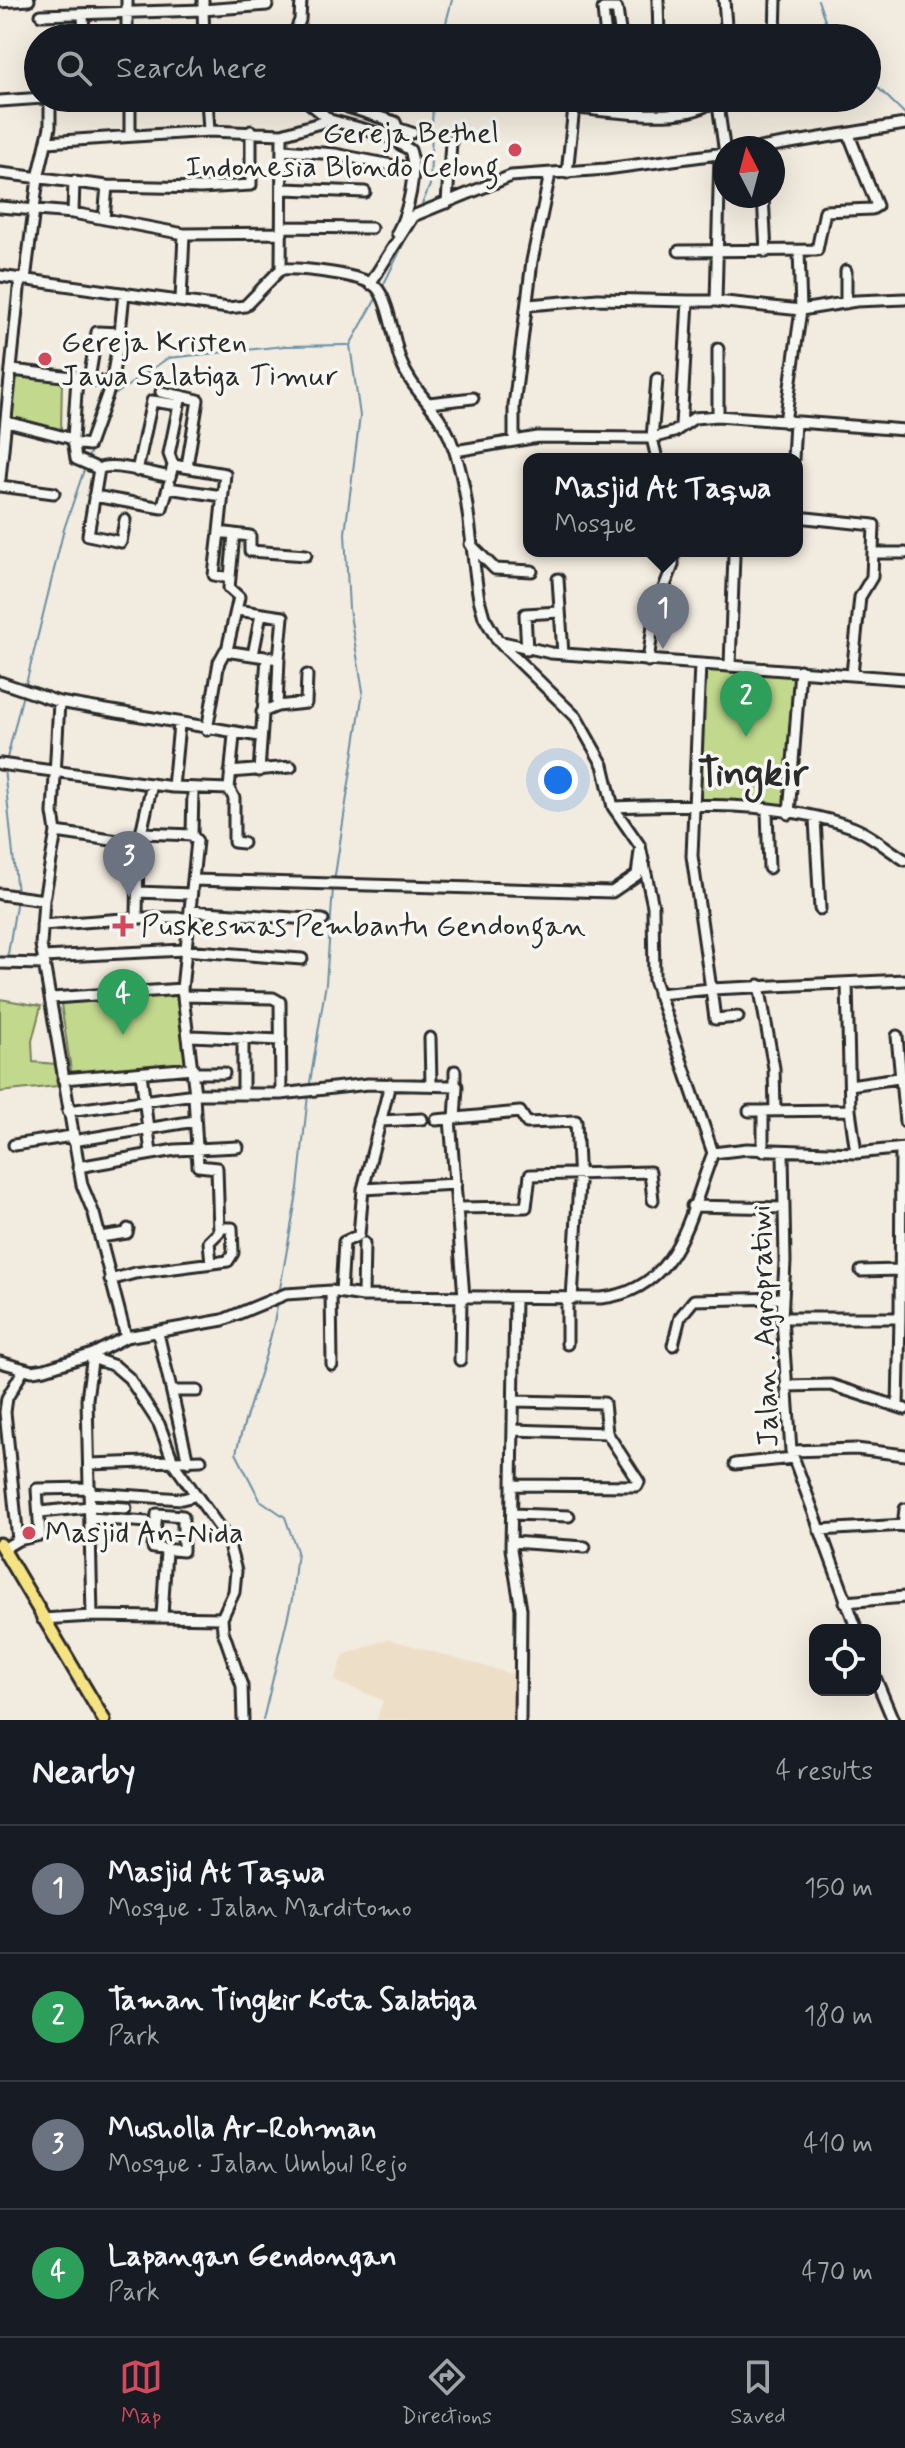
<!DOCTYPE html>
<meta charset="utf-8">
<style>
:root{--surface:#171b24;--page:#20242c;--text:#f1f3f6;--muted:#9ea1a6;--line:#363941;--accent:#d1495b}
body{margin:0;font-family:Mynerve,sans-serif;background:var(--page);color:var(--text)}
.controls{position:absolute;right:24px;bottom:24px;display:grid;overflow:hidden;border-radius:16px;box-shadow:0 8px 32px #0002}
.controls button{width:72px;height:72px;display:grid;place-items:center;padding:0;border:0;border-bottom:2px solid var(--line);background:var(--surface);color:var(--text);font:40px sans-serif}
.compass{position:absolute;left:713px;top:136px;width:72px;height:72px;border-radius:50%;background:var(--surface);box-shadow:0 8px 32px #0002;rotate:354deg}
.you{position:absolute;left:558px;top:780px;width:28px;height:28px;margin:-20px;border:6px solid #fff;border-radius:50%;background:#1a73e8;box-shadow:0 0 0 12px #1a73e833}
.badge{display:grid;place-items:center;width:52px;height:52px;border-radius:50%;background:var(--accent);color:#fff;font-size:26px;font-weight:700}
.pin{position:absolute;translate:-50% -66px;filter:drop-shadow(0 2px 4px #0008)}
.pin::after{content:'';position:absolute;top:42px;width:28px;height:24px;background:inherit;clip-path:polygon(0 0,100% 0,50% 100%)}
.popup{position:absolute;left:523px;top:453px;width:280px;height:104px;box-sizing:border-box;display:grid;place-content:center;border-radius:16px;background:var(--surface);filter:drop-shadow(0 2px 6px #0005);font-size:26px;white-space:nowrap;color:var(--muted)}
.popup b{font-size:30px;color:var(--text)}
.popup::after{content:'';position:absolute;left:50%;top:100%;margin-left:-16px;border:16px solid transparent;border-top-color:var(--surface)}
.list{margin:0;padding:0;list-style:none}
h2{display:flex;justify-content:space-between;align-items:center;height:104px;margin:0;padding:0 32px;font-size:34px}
h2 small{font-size:26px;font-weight:400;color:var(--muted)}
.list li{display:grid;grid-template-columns:52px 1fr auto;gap:24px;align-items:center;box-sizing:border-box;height:128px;padding:0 32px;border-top:2px solid var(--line)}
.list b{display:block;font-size:30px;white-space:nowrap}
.list p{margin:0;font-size:26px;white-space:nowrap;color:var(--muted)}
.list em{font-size:26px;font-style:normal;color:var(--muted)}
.icon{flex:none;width:44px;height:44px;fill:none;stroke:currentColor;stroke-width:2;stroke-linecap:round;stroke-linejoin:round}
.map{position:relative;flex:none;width:905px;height:1720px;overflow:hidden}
.search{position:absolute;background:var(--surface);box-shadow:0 8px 32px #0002;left:24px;right:24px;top:24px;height:88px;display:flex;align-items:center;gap:20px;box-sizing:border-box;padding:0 28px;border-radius:44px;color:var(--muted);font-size:30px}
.sheet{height:616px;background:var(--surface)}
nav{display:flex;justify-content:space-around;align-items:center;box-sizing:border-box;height:112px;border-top:2px solid var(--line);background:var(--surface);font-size:22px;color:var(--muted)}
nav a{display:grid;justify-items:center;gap:4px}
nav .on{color:var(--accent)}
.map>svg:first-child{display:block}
.built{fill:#eddec8}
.green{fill:#c1d88d;stroke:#76825c;stroke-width:2}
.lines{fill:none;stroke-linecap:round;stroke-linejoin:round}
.stream{stroke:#6a90a5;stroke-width:2}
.minor-casing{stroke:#2b2b2b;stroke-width:15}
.major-casing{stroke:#2b2b2b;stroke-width:17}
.minor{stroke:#f6f6f2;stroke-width:9}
.major{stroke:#f5e382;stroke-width:11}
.poi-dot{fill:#d1495b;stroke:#f6f6f2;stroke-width:3}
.labels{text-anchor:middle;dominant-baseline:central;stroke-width:7;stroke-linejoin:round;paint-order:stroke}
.poi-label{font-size:30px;fill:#2b2b2b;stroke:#f6f6f2;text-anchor:start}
.street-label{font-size:30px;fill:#2b2b2b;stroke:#f6f6f2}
.district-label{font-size:38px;font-weight:bold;fill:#2b2b2b;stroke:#f6f6f2}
</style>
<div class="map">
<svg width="905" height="1720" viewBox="0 0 905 1720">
<rect width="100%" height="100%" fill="#f2ebdf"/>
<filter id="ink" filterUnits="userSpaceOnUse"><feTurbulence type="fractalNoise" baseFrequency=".0125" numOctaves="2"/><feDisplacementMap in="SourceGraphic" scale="16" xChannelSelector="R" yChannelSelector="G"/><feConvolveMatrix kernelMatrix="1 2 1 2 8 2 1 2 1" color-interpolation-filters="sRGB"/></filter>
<g filter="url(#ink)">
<path class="built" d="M388,1639L522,1677L521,1720H377L383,1700L334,1681L344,1655Z"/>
<path class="green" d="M14,373L62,378L61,433L9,419Z
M706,667L798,675L785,806L694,798Z
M176,994L186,1066L72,1077L61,1004Z
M0,999L41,1006L32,1041L33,1062L56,1064L57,1086L0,1092Z"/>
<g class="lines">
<path class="stream" d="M818,0L831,38
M442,38L452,0
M867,77L905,114
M420,209L430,185L433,98
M382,288L414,222
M96,439L113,396L168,358L285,346L348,345
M88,458L92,448
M25,688L64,529L85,467
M6,762L23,694
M4,768L17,893
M334,882L363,691L349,609L345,533L360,416L350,345L377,297
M4,958L8,954L17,899
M309,1089L326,983L333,889
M279,1294L298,1188L308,1095
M263,1720L292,1599L297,1551L285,1517L260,1500L236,1453C249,1401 270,1353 278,1301"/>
<defs>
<path id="minor" d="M127,0V38
M203,0V10L267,5
M658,0L659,38
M724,0L727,38
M0,2L29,0
M83,14L84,38
M41,15L203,10L204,38
M293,38L300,20L301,0
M606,38L603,9H617L621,38
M772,38L775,36L776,0
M130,98V135
M207,98L209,131
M717,98L725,153
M0,101L43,98
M348,107L395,122L404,144
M575,108C608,110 693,126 715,98
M330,120L385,135L410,150C418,172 408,213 397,233
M400,129L412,133
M47,142L209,131L282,134L330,120L303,98
M760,148L905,124
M283,150L335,154L412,169
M0,173L107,186
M567,173L575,98
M284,189L365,192
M763,196L766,252
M447,203L451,142
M0,207L73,213L184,234L282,233
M73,213L74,181
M104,219L107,186L201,188L251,185V131
M282,227L371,228
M679,251L817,250L825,211L872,209L877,206L849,135
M799,251L801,310L856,301L905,299
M281,269L282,134
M846,271V303
M0,276L228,308L245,306L281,269C300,268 363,274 376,287C389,299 394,344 401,362C412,391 438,408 450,438C470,487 470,547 479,599L484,617L498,641L551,653L905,679
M25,280L38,178L50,127V98
M370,284L413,216L511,176L606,169L725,153
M181,300L184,234
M716,301L801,310L785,422
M529,305L598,299L688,301
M12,370L89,379L97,332L120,333L124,293
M111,384L120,333
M161,392L181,396
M429,403L473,398
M179,405L181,396L198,400L187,466
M718,416V349
M7,422L73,439L76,459L99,469
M681,426L688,301H716L720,154
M73,439L77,378
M514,439V406L532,261L550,174
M73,443L89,445L111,384L89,379
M455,451L538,437L652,438L674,432L694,418L718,416L905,430
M657,459L652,438L657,379
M793,459L795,422
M173,465L225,474L219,532L234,534L229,588L239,597L227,650
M0,479L20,279
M169,484L168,488L222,496
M0,486L54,493
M94,496L162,508L168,488
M797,517L874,525L872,577L860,597L852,674
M125,520L121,542L88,535L99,469C109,461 155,474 170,477L173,465L169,454L179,405L152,401L137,471
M219,532L214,575L230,578
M234,534L250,536V551L306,555
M470,544L495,569L532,571
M875,553H905
M558,579L563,654
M237,610L283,617L279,659
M527,650L525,614L560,612
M253,655L261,614
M648,661L655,611L673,565V551
M700,664L692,856L711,989L905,980
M730,665L734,555
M0,682L59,702L259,736
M59,702L53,813L56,832L44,900L41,945L82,1185L94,1214L126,1337
M262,712L277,706L306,703L307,675
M207,730L219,662L225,651L279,659L277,706
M0,764L173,787L229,789L234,735
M259,771L267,657
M230,772L291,767
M173,787L179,725
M229,789L234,798V842L243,843
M613,807C687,804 781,801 852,827C871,834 888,850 905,860
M767,811L769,868
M789,814L800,670
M815,819L820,909
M56,832L139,844
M142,833L192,835L193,789
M192,835L197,841L193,880
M137,892L191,894
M0,894L44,900
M190,911L323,920
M137,918L138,847L152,784
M42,925L137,918H189
M43,957L184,950L302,959
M0,963L45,964
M847,983L850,1110L856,1153
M759,985L774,1068L775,1111
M658,994L711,989L715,1019L738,1017
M183,996L273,998L280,1002L281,1094
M52,998L182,989
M191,1036L281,1040
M897,1036L905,1122
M243,1038V1094
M430,1038L431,1084
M455,1071V1085
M141,1073L151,1153
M193,1073H224
M63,1079L193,1068
M390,1084L363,1189L456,1184
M850,1085L905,1077
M195,1094L182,989L193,880L612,892L637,875L640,851
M194,1095L198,1166L217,1168L219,1232L209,1242L211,1263
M68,1111L195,1094H281L368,1084L457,1086L455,1119
M749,1111L850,1110
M763,1111V1151
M450,1119L464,1297
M436,1120L520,1112L527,1123L576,1121L579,1183L572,1299
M380,1121L422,1119
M73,1141L195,1121
M14,1145L72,1136
M713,1153L747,1149L856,1153L905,1148
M783,1153L785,1262L782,1318L791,1451L857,1630
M78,1167L175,1150L238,1147
M692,1206L784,1208
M458,1208L526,1207L530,1175L650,1172L653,1200
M100,1237L127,1233L128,1229
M861,1271L900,1270
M110,1280L135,1273L228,1261L233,1253L232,1228H219
M331,1291L332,1365
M341,1292L344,1242L359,1235L363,1189
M363,1296L364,1243
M515,1298L511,1549L521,1609L520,1720
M567,1299V1344
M782,1318H900L901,1149
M158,1333L188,1462
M673,1345L680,1317L694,1300L783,1298
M92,1358L115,1366L129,1378L159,1424L174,1464L227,1538L236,1571L234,1592L222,1618L223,1631L242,1686L243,1720
M460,1360L461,1297
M0,1362L32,1371L45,1369L93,1354L126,1337L223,1320L286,1294L331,1291L363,1296L601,1298C680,1290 689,1214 713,1153L654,980L653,906L640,846L613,807L603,765L576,717L498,641
M786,1386L831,1385L905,1409
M174,1391H197
M898,1406L900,1318
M513,1430L607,1433L604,1403L514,1401
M791,1451L856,1449L905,1455
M90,1464L201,1460
M735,1464L793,1458
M512,1485L637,1486L639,1482L607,1433
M90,1493L182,1499L194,1496
M90,1506L126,1508
M40,1512L90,1507
M157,1514L183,1516V1551L153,1548Z
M512,1514L569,1516
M90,1518L148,1522
M903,1526L905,1509
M819,1530L905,1525
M18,1540L40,1535L37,1489L90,1488
M511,1542L585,1547
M3,1549L18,1540L5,1412L7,1398L24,1369
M845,1602L905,1597
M92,1616L222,1618
M162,1616L166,1551
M42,1619L92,1616L87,1399L93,1354
M875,1677L893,1720"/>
<path id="major" d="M0,1544L104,1720"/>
</defs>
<use href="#minor" class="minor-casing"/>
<use href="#major" class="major-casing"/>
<use href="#minor" class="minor"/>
<use href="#major" class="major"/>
</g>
</g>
<g class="poi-dot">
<circle cx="515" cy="150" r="8"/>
<circle cx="45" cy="359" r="8"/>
<path d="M119 914h8v8h8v8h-8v8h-8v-8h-8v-8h8z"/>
<circle cx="29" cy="1533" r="8"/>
</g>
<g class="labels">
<g class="poi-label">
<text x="499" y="133" text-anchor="end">Gereja Bethel<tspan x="499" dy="34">Indonesia Blondo Celong</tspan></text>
<text x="61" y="342">Gereja Kristen<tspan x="61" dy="34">Jawa Salatiga Timur</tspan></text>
<text x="141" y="926">Puskesmas Pembantu Gendongan</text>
<text x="45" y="1533">Masjid An-Nida</text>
</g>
<g class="street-label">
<text transform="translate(765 1326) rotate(-92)">Jalan . Agropratiwi</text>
</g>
<g class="district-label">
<text x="753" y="774">Tingkir</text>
</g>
</g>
</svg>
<div class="controls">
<button><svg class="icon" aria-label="locate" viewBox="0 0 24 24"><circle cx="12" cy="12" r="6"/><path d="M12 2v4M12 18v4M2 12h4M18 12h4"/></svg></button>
</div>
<svg class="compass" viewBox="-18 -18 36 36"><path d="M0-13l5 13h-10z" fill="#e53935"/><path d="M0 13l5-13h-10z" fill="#9ea1a6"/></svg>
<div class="you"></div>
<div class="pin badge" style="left:663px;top:649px;background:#6b7280">1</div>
<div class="popup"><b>Masjid At Taqwa</b>Mosque</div>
<div class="pin badge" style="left:746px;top:737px;background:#2e9e5b">2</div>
<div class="pin badge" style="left:129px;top:897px;background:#6b7280">3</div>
<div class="pin badge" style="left:123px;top:1035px;background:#2e9e5b">4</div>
<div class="search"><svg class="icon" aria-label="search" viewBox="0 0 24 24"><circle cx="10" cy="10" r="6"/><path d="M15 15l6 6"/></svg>Search here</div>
</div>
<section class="sheet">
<h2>Nearby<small>4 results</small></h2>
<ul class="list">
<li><span class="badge" style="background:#6b7280">1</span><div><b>Masjid At Taqwa</b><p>Mosque · Jalan Marditomo</p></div><em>150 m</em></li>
<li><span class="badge" style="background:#2e9e5b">2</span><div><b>Taman Tingkir Kota Salatiga</b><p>Park</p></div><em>180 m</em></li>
<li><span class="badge" style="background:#6b7280">3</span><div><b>Musholla Ar-Rohman</b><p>Mosque · Jalan Umbul Rejo</p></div><em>410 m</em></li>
<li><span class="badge" style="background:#2e9e5b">4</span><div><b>Lapangan Gendongan</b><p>Park</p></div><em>470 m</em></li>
</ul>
</section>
<nav>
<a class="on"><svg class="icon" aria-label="map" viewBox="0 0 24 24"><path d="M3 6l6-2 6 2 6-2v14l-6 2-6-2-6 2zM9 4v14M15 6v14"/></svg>Map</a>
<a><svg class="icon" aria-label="directions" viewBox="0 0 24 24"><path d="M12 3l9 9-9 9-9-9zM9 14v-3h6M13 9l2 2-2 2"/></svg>Directions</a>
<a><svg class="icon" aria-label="saved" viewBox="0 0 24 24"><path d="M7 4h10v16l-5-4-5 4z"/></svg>Saved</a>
</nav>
